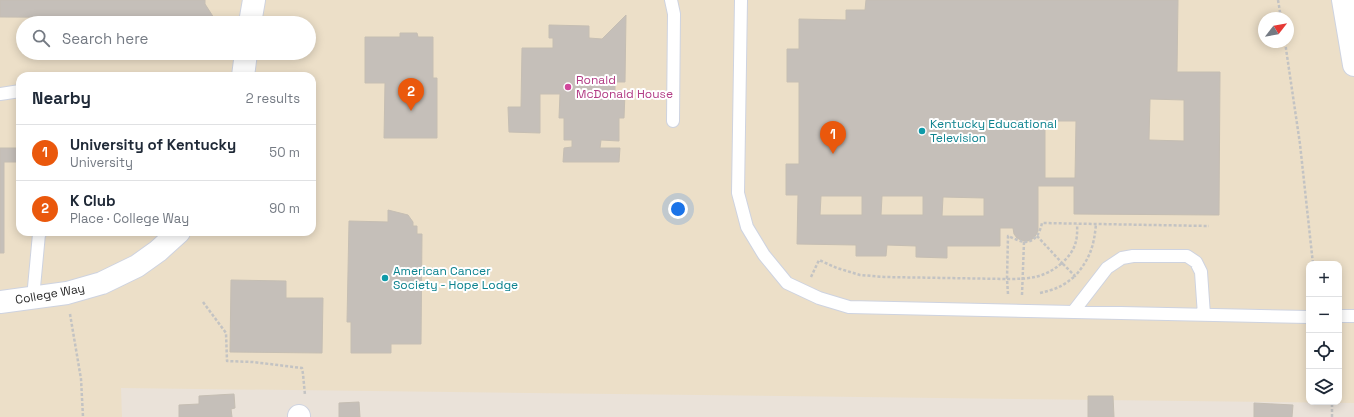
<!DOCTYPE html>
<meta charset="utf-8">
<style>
:root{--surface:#fff;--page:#f2f2f3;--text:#1f2937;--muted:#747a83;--line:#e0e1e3;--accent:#ea580c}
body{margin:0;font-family:"Space Grotesk",sans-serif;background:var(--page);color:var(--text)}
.controls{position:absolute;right:12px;bottom:12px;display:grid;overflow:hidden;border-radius:8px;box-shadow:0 2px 10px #0003}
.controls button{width:36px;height:36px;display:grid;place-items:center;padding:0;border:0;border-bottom:1px solid var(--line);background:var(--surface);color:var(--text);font:20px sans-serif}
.compass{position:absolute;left:1258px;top:12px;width:36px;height:36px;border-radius:50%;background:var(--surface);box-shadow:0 2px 10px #0003;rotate:59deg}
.you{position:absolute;left:678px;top:209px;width:14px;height:14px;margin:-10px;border:3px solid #fff;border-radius:50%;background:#1a73e8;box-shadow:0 0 0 6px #1a73e833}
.badge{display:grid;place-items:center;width:26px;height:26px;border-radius:50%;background:var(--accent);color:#fff;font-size:13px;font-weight:700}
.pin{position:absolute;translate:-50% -33px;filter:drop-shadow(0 1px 2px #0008)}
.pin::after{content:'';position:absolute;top:21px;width:14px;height:12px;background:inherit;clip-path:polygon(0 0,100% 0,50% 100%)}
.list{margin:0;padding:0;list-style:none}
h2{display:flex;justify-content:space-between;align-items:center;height:52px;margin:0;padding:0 16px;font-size:17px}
h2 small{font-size:13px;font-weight:400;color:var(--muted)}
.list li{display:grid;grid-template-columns:26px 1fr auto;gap:12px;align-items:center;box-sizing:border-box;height:56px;padding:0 16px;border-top:1px solid var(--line)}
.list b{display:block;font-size:15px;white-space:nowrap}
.list p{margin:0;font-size:13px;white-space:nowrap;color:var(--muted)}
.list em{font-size:13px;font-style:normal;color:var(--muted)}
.icon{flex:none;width:22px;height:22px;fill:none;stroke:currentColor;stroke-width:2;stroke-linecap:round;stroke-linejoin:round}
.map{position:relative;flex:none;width:1354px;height:417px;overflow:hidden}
.search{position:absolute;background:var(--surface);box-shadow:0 2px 10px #0003;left:16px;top:16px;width:300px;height:44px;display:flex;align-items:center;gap:10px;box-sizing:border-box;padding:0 14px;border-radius:22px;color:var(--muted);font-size:15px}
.panel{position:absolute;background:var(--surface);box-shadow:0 2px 10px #0003;left:16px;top:72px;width:300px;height:164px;border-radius:12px}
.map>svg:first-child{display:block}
.education{fill:#ecdfc8;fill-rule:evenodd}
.building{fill:#c5bfb9;stroke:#c5beb3;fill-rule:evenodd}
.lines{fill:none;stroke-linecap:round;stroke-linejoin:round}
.service-casing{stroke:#ced3e0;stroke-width:14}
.minor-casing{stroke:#ced3e0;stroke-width:24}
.secondary-casing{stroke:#ced3e0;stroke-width:24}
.path{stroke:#c3c3c3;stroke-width:2.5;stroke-dasharray:3 2;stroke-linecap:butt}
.service{stroke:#fff;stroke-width:12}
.minor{stroke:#fff;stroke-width:22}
.secondary{stroke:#fff;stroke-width:22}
.hotel-dot{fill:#d1479c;stroke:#fff;stroke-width:1.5}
.culture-dot{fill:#0f9aa8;stroke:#fff;stroke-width:1.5}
.labels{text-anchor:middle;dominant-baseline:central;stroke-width:4;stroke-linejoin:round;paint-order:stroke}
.hotel-label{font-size:12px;fill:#b23c85;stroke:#fff;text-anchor:start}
.culture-label{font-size:12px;fill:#0d838f;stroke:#fff;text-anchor:start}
.street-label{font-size:12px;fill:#272727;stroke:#fff}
</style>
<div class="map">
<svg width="1354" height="417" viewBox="0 0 1354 417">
<rect width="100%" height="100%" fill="#eae2d9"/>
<path class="education" d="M0,0H1354V403L121,388L122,417H0ZM1264,18H1288V42H1264ZM23,23H309V53H23ZM20,76H312V232H20ZM1309,264H1339V402H1309Z"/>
<path class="building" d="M0,0H205V4L214,18L0,17Z
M866,0H1178L1177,72H1220L1219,215L1074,214V186H1038V231L1034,238L1028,241H1023L1017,238L1014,234L1013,228H1000V246H947V258L916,257V246L887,245L886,256H856V245L797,244L798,195H786V164H799V82H787V49H799V19L846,20V10H865ZM1150,99L1184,100V141L1149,140ZM1045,121H1076L1075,178H1045ZM821,196H862V215H820ZM882,196H923V215H881ZM943,197L984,198V216H942Z
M626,15L625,82H615V93H625L624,118H619V141L601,140L600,148H620L619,162H563L564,148L572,147V140H564V118H559L560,94H540V133L509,132L508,107H521L522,48H553V38H549V25L589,26V38L602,39Z
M400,33H417L418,37H433V78H437V138H384L385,83H365V37H400Z
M0,148H19L18,162H4V253H0Z
M388,210L408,215L413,222V226H417V234H422L421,344H391V353H351V322H347L349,221L388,222Z
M231,280L286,281V298H323L322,353L230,352Z
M234,394L235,408L231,409L232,417H179V405L199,404V396Z
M1088,396H1113L1114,417H1088Z
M359,402L360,417H339V403Z
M1254,403L1293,405L1292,417H1254Z"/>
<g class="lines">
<defs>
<path id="service" d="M671,0L674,14L673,121
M741,0L738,193L747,227L764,255L787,283L819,298L849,307L1309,317
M0,94L20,91
M33,298L39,234L41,232
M1073,312L1107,268L1122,258L1133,256H1187L1196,262L1201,272L1204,315
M1339,316H1354"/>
<path id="minor" d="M250,23L254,0
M243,76L246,53
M0,302L67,293L102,283L137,266L158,251L179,232
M299,416V417"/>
<path id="secondary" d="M1343,0L1354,65"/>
</defs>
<use href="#service" class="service-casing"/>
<use href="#minor" class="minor-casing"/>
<use href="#secondary" class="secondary-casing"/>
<path class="path" d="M1278,0L1281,18
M1285,42L1300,144L1313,264
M1037,236L1062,263C1075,251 1078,241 1077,224
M811,277L819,260L837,268L860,275L884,277L1007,279L1008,236C1013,238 1019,241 1024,242C1036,242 1040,232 1042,223L1209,226
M1040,293C1056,289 1062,287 1075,276
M1008,294L1007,279C1030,279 1044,278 1062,263L1075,276C1090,259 1094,246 1096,224
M1022,295L1024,242
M203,302L226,333L227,361L253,362L302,368L303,374L305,395
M70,314L81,379L83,417
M1332,417V402"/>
<use href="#service" class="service"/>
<use href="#minor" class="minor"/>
<use href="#secondary" class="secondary"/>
</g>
<circle class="hotel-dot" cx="568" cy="87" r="4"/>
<g class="culture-dot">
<circle cx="922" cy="131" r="4"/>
<circle cx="385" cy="278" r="4"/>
</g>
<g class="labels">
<g class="hotel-label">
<text x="576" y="80">Ronald<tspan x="576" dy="14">McDonald House</tspan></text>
</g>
<g class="culture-label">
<text x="930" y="124">Kentucky Educational<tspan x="930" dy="14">Television</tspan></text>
<text x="393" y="271">American Cancer<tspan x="393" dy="14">Society - Hope Lodge</tspan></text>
</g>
<g class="street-label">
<text transform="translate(50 294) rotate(-10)">College Way</text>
</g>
</g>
</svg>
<div class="controls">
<button>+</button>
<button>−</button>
<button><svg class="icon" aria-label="locate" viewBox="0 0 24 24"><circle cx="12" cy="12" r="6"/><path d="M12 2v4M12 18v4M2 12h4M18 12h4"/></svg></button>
<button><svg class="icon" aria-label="layers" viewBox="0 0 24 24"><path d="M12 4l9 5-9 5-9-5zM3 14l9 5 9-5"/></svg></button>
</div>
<svg class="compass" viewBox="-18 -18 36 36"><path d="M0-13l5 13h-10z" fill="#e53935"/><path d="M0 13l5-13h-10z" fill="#747a83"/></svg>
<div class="you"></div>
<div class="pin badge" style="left:833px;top:154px">1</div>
<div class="pin badge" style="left:411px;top:111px">2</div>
<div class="search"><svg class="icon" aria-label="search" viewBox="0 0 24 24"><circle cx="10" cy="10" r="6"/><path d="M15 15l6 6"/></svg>Search here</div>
<section class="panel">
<h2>Nearby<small>2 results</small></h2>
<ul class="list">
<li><span class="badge">1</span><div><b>University of Kentucky</b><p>University</p></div><em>50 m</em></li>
<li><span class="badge">2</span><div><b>K Club</b><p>Place · College Way</p></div><em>90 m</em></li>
</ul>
</section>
</div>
